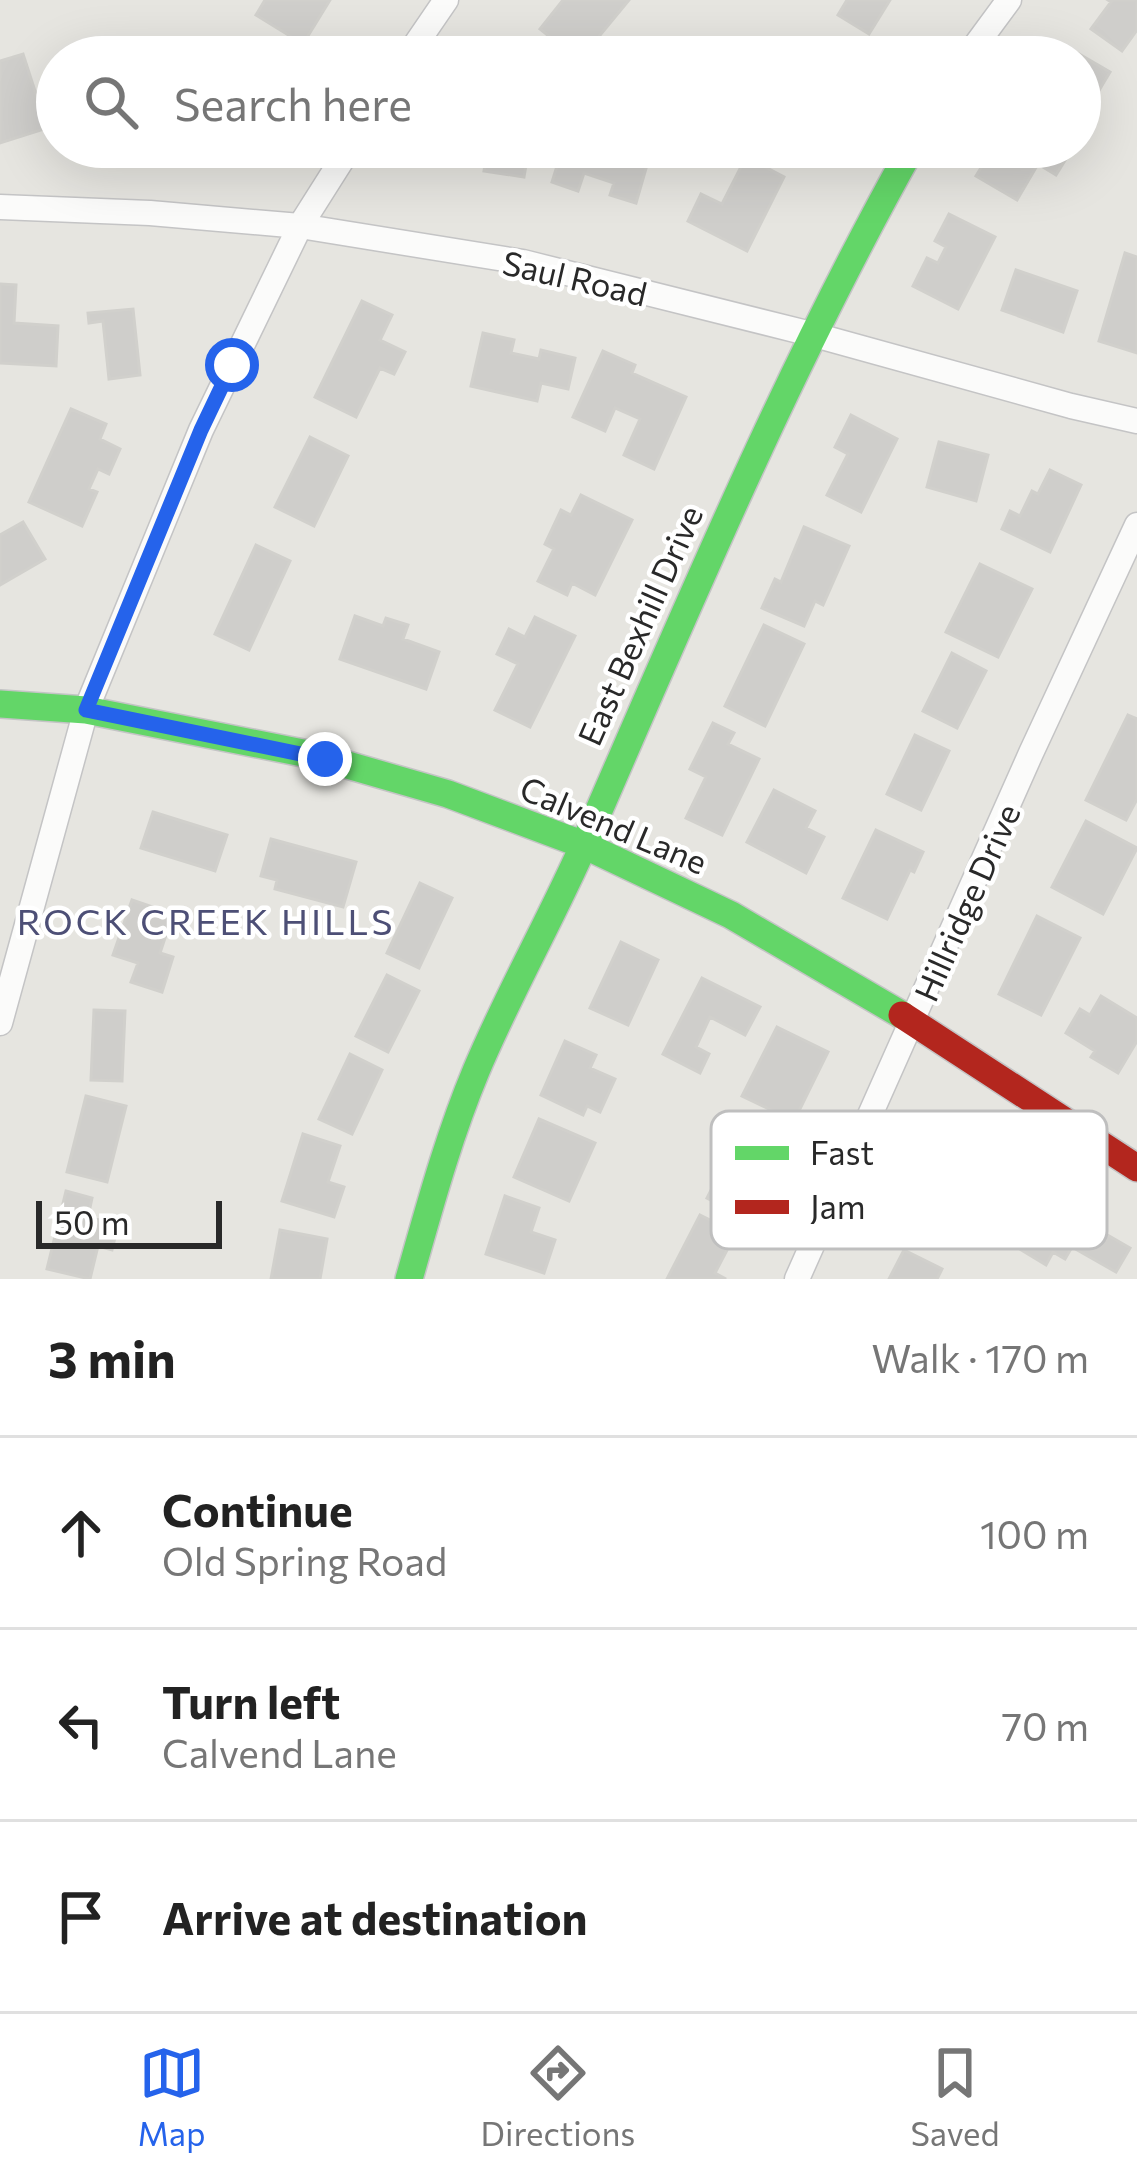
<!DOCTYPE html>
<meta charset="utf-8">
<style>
:root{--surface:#fff;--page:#f2f2f2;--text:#222;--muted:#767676;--line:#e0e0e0;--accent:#2563eb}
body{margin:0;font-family:Commissioner,sans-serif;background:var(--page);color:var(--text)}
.scale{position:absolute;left:36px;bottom:30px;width:186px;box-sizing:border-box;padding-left:12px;border:6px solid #292929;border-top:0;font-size:33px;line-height:42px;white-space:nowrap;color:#292929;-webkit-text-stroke:9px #fff;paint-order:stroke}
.stop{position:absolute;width:36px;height:36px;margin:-27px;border:9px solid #2563eb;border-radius:50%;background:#fff}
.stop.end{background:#2563eb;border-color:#fff;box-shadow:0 3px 12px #0008}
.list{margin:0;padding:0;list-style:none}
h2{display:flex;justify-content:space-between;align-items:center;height:156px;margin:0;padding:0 48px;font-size:51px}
h2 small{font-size:39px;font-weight:400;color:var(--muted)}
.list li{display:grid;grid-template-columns:78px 1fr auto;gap:36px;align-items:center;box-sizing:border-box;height:192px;padding:0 48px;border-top:3px solid var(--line)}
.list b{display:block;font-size:45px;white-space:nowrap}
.list p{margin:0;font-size:39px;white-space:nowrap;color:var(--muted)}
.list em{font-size:39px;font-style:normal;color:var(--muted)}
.icon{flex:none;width:66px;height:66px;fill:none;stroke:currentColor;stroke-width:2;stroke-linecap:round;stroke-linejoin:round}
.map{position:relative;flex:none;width:1137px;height:1279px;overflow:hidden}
.search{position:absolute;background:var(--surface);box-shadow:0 12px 48px #0002;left:36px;right:36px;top:36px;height:132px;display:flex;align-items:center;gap:30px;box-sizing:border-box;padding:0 42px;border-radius:66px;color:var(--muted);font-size:45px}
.sheet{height:732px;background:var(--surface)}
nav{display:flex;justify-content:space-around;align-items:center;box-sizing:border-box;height:168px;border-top:3px solid var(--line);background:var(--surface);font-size:33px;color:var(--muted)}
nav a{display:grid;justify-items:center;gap:6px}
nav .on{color:var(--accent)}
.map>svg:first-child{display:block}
.building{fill:#cfcecb;stroke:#d1d0cc;stroke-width:3}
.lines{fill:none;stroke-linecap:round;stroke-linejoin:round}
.street-casing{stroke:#c4c4c5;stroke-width:27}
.fast-casing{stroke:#c4c4c5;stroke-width:30}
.jam-casing{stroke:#c4c4c5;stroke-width:30}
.street{stroke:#fbfbfa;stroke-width:24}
.fast{stroke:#63d668;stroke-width:27}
.jam{stroke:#b3261e;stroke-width:27}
.route{stroke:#2563eb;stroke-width:15}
.labels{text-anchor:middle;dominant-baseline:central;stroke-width:9;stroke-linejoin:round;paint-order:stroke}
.street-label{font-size:33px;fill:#292929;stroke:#fff}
.neighbourhood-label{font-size:36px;letter-spacing:3px;fill:#4d4f76;stroke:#fff}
.key{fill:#fff;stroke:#bfbfbf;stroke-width:3}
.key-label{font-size:33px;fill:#292929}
</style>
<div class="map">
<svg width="1137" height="1279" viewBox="0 0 1137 1279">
<rect width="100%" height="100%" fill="#e6e5e0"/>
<path class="building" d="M265,0H330L303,44L256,15Z
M563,0H629L582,57H575L540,29Z
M847,0H890L869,34L838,15Z
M1108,0H1137V30L1122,51L1091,29L1111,2Z
M824,38L856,54L855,57H796L803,43L817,51Z
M1062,44L1110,72L1092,102L1080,96V57H1055Z
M263,49L274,50L287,57H227V52L256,54Z
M23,54L47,128L0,143V61Z
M488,147H529L524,177L484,171Z
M563,147H615L649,158L636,203L610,195L614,183L584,173L578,191L552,182Z
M994,147H1057L1069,154L1056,175L1038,164L1017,200L976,176Z
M746,157L784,177L747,251L688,221L701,194L722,204Z
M949,214L995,237L958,309L913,286L927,258L938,263L946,247L935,241Z
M1125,253L1137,257V353L1099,341Z
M1016,270L1077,291L1063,332L1002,310Z
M0,284L16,285L14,323L58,326L56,366L0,363Z
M362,301L392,315L380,340L405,352L394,374L380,368L356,417L315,397Z
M133,309L140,375L109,379L103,321L89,323L88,313Z
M483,333L514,340L511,353L539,359L541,350L575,358L568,389L541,383L537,401L471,386Z
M603,351L635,365L632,373L686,397L654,469L624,455L640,419L615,408L605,431L573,417Z
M71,409L106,424L100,439L120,449L109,474L98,469L89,489L97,492L82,526L29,502Z
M851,415L897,439L861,512L827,495L848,454L835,447Z
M310,437L348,456L314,526L275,507Z
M939,442L988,455L976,501L927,487Z
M1050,470L1081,485L1050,552L1002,529L1010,511L1020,516L1032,491L1038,494Z
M581,495L632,520L595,595L572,583L567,595L538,581L554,549L545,544L561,510L571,515Z
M23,522L45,559L0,585V535Z
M804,527L849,546L823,605L815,601L804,626L762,608L775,579L781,582Z
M256,545L290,561L249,650L215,634Z
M980,564L1032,589L998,657L946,632Z
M355,616L383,626L386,618L408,625L403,639L439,652L426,689L340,659Z
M535,617L575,636L530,727L495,710L518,664L497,654L509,629L525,637Z
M764,625L804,644L765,726L725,706Z
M952,653L986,671L957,728L923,711Z
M1128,715L1137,719V799L1126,820L1086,800Z
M713,723L734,733L728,744L759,759L722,835L686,818L706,777L690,769Z
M915,735L949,751L921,810L887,794Z
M774,790L815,811L806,828L824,837L806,873L747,842Z
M153,812L227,835L215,871L141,848Z
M1086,821L1137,848L1103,914L1052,887Z
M876,830L923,852L914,872L910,870L887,919L843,898Z
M271,839L356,862L343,907L275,889L277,880L261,876Z
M420,883L452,898L419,968L387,953Z
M132,900L173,914L160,953L173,957L162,992L131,982L138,963L113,955Z
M1037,916L1080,938L1041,1015L999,994Z
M621,942L658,960L628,1025L590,1008Z
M387,975L419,991L388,1052L356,1036Z
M702,978L760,1007L745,1035L710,1017L696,1047L709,1054L700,1073L663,1054Z
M1101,996L1137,1018V1041L1118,1073L1091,1057L1095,1051L1066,1033L1080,1009L1090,1015Z
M94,1010L125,1011L122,1081L91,1080Z
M777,1027L828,1052L794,1121L742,1096Z
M565,1041L596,1055L590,1068L615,1079L600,1112L587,1106L583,1115L541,1095Z
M350,1054L382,1070L352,1134L319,1119Z
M86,1096L126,1106L107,1182L67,1172Z
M539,1119L595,1143L569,1201L514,1177Z
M303,1134L340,1146L328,1182L344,1187L334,1217L282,1201Z
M731,1151L773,1173L749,1220L707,1198Z
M1026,1188L1130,1248L1116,1272L1072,1247L1065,1259L1053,1252L1046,1265L1013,1245L1022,1229L1007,1221Z
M66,1191L92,1198L88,1217L118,1225L112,1250L98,1246L90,1279L47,1269Z
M505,1196L539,1208L531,1232L555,1240L544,1273L486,1254Z
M700,1215L736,1233L715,1273L726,1279H667Z
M280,1230L327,1239L320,1279H271Z
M904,1250L942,1269L937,1279H889Z"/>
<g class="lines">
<defs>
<path id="street" d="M407,57L446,0
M967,57L1009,0
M0,207L150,213L300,226L523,262L811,334L1071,406L1137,421
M0,1023L86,710L201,430L300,226L350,147
M797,1279L1031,753L1137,525"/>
<path id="fast" d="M0,704L86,710L313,755L448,794L584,845L731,915L902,1015
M409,1279C429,1209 448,1138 476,1071C509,992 552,918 586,840C689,604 786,372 912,147"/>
<path id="jam" d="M902,1015L1137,1168"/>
</defs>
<use href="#street" class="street-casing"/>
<use href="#fast" class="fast-casing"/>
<use href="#jam" class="jam-casing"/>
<use href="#street" class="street"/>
<use href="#fast" class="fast"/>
<use href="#jam" class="jam"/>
</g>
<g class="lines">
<path class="route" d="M232,365L201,430L86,710L325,759"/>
</g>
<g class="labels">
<g class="street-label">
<text transform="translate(575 277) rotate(13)">Saul Road</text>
<text transform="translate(639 625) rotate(-66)">East Bexhill Drive</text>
<text transform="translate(614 824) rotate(23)">Calvend Lane</text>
<text transform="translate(966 902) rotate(-66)">Hillridge Drive</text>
</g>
<g class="neighbourhood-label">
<text x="206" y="920">ROCK CREEK HILLS</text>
</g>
</g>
<rect x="711" y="1111" width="396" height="138" rx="18" class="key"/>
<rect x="735" y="1146" width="54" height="14" fill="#63d668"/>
<rect x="735" y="1200" width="54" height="14" fill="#b3261e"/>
<g class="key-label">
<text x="810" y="1165">Fast</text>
<text x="810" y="1219">Jam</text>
</g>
</svg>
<div class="scale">50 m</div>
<div class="stop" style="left:232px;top:365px"></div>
<div class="stop end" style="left:325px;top:759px"></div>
<div class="search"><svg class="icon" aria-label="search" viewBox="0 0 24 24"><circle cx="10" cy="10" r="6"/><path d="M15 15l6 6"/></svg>Search here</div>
</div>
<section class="sheet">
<h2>3 min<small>Walk · 170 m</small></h2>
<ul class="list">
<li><svg class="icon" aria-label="ahead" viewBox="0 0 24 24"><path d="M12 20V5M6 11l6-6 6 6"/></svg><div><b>Continue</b><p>Old Spring Road</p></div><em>100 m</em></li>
<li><svg class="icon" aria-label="left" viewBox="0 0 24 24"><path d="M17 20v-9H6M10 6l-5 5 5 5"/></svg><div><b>Turn left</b><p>Calvend Lane</p></div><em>70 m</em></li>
<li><svg class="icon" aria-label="arrive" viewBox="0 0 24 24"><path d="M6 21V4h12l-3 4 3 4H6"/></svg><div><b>Arrive at destination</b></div></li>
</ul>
</section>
<nav>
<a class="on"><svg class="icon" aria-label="map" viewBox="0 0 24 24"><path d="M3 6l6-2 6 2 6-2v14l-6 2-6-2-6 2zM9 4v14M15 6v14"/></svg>Map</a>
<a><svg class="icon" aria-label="directions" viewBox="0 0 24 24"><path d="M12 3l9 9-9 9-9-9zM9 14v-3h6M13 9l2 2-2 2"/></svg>Directions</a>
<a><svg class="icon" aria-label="saved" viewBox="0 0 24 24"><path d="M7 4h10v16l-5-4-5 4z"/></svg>Saved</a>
</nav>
